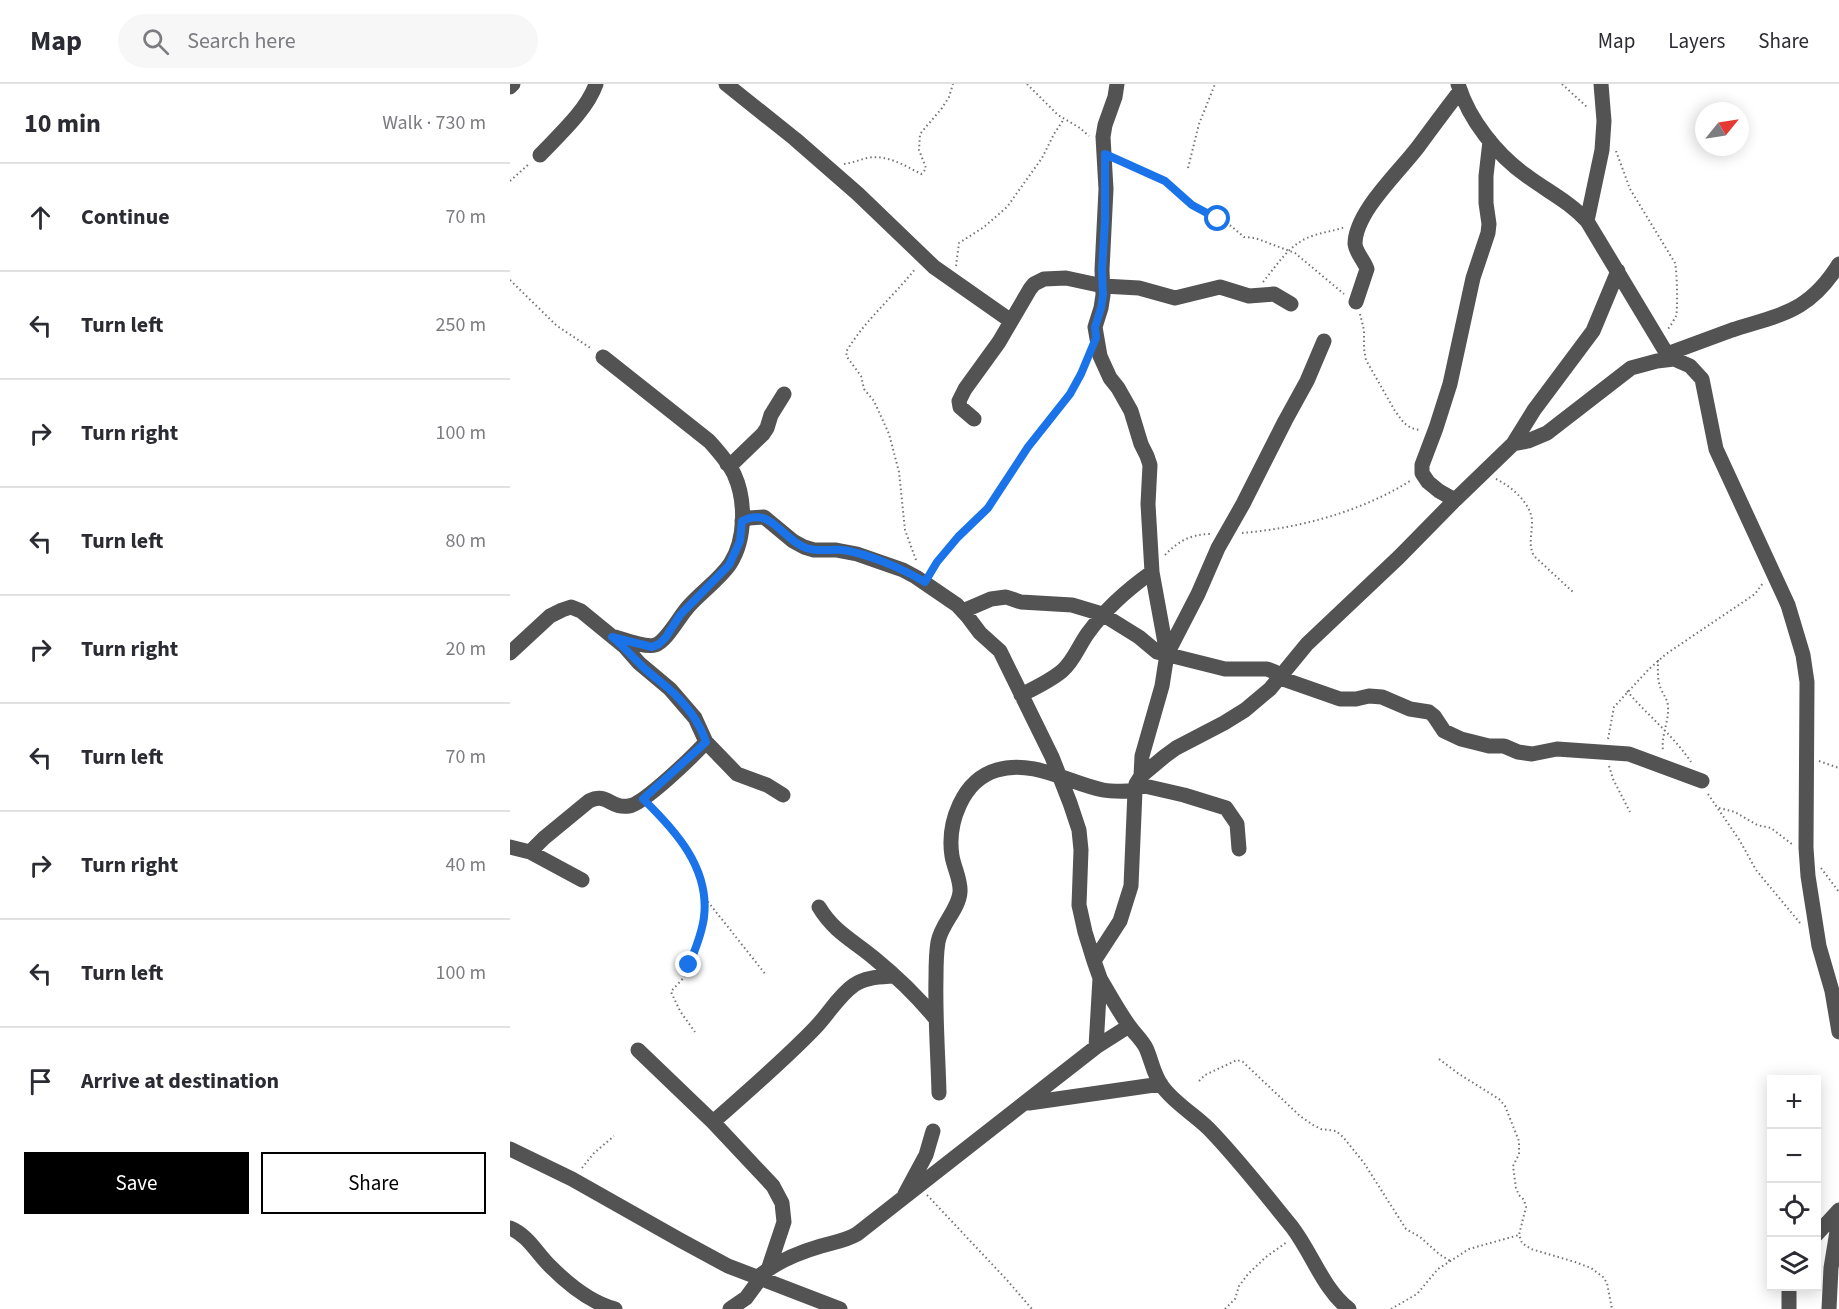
<!DOCTYPE html>
<meta charset="utf-8">
<style>
:root{--surface:#fff;--page:#f7f7f7;--text:#2b2b33;--muted:#7c7c81;--line:#e1e1e2;--accent:#000}
body{margin:0;font-family:"Source Sans 3",sans-serif;background:var(--page);color:var(--text)}
.controls{position:absolute;right:18px;bottom:18px;display:grid;overflow:hidden;border-radius:0px;box-shadow:0 3px 15px #0003}
.controls button{width:54px;height:54px;display:grid;place-items:center;padding:0;border:0;border-bottom:2px solid var(--line);background:var(--surface);color:var(--text);font:30px sans-serif}
.compass{position:absolute;left:1185px;top:18px;width:54px;height:54px;border-radius:50%;background:var(--surface);box-shadow:0 3px 15px #0003;rotate:60deg}
.stop{position:absolute;width:18px;height:18px;margin:-14px;border:4px solid #1a73e8;border-radius:50%;background:#fff}
.stop.end{background:#1a73e8;border-color:#fff;box-shadow:0 2px 6px #0008}
.list{margin:0;padding:0;list-style:none}
h2{display:flex;justify-content:space-between;align-items:center;height:78px;margin:0;padding:0 24px;font-size:26px}
h2 small{font-size:20px;font-weight:400;color:var(--muted)}
.list li{display:grid;grid-template-columns:39px 1fr auto;gap:18px;align-items:center;box-sizing:border-box;height:108px;padding:0 24px;border-top:2px solid var(--line)}
.list b{display:block;font-size:22px;white-space:nowrap}
.list em{font-size:20px;font-style:normal;color:var(--muted)}
.actions{display:flex;gap:12px;padding:18px 24px}
.actions a{flex:1;padding:14px 0;border:2px solid var(--accent);border-radius:0px;text-align:center;font-size:21px;color:var(--accent)}
.actions .main{background:var(--accent);color:#fff}
.icon{flex:none;width:33px;height:33px;fill:none;stroke:currentColor;stroke-width:2;stroke-linecap:round;stroke-linejoin:round}
.map{position:relative;flex:none;width:1329px;height:1225px;overflow:hidden}
header{display:flex;align-items:center;gap:36px;box-sizing:border-box;height:84px;padding:0 30px;background:var(--surface);border-bottom:2px solid var(--line)}
header strong{font-size:28px}
nav{display:flex;gap:33px;margin-inline-start:auto;font-size:21px}
.search{width:420px;height:54px;background:var(--page);display:flex;align-items:center;gap:15px;box-sizing:border-box;padding:0 21px;border-radius:33px;color:var(--muted);font-size:22px}
main{display:flex}
aside{flex:1;background:var(--surface)}
.map>svg:first-child{display:block}
.lines{fill:none;stroke-linecap:round;stroke-linejoin:round}
.path{stroke:#757575;stroke-width:2;stroke-dasharray:1.5 3;stroke-linecap:butt}
.minor{stroke:#535353;stroke-width:15}
.route{stroke:#1a73e8;stroke-width:8}
</style>
<header>
<strong>Map</strong>
<div class="search"><svg class="icon" aria-label="search" viewBox="0 0 24 24"><circle cx="10" cy="10" r="6"/><path d="M15 15l6 6"/></svg>Search here</div>
<nav><a>Map</a><a>Layers</a><a>Share</a></nav>
</header>
<main>
<aside>
<h2>10 min<small>Walk · 730 m</small></h2>
<ul class="list">
<li><svg class="icon" aria-label="ahead" viewBox="0 0 24 24"><path d="M12 20V5M6 11l6-6 6 6"/></svg><div><b>Continue</b></div><em>70 m</em></li>
<li><svg class="icon" aria-label="left" viewBox="0 0 24 24"><path d="M17 20v-9H6M10 6l-5 5 5 5"/></svg><div><b>Turn left</b></div><em>250 m</em></li>
<li><svg class="icon" aria-label="right" viewBox="0 0 24 24"><path d="M7 20v-9h11M14 6l5 5-5 5"/></svg><div><b>Turn right</b></div><em>100 m</em></li>
<li><svg class="icon" aria-label="left" viewBox="0 0 24 24"><path d="M17 20v-9H6M10 6l-5 5 5 5"/></svg><div><b>Turn left</b></div><em>80 m</em></li>
<li><svg class="icon" aria-label="right" viewBox="0 0 24 24"><path d="M7 20v-9h11M14 6l5 5-5 5"/></svg><div><b>Turn right</b></div><em>20 m</em></li>
<li><svg class="icon" aria-label="left" viewBox="0 0 24 24"><path d="M17 20v-9H6M10 6l-5 5 5 5"/></svg><div><b>Turn left</b></div><em>70 m</em></li>
<li><svg class="icon" aria-label="right" viewBox="0 0 24 24"><path d="M7 20v-9h11M14 6l5 5-5 5"/></svg><div><b>Turn right</b></div><em>40 m</em></li>
<li><svg class="icon" aria-label="left" viewBox="0 0 24 24"><path d="M17 20v-9H6M10 6l-5 5 5 5"/></svg><div><b>Turn left</b></div><em>100 m</em></li>
<li><svg class="icon" aria-label="arrive" viewBox="0 0 24 24"><path d="M6 21V4h12l-3 4 3 4H6"/></svg><div><b>Arrive at destination</b></div></li>
</ul>
<div class="actions"><a class="main">Save</a><a>Share</a></div>
</aside>
<div class="map">
<svg width="1329" height="1225" viewBox="0 0 1329 1225">
<rect width="100%" height="100%" fill="#fff"/>
<g class="lines">
<path class="path" d="M517,0L548,31L570,44L579,52
M1052,0L1078,24
M1106,67L1120,105L1165,179C1167,186 1168,226 1166,232C1164,236 1161,241 1158,245
M608,76L655,97L682,121L721,142L734,153L745,154L785,169L834,210
M334,80C342,79 349,76 357,74C376,70 394,81 411,90L413,89L416,84L409,66L410,50L432,24L439,13L443,0
M678,84L689,40L705,0
M0,97L20,79
M446,182L449,159L474,143L497,123L532,74L544,50L554,35
M0,196L47,242L82,265
M753,198C768,180 779,160 802,152C813,148 824,147 835,143
M850,230L854,246V265L856,276L885,327L894,339L901,344L909,346
M986,395C1001,402 1022,420 1022,438C1022,450 1018,461 1024,472L1063,508
M732,449C790,444 850,428 900,397
M655,471C667,458 681,450 700,450
M406,476L395,446L389,388L379,350L364,317L354,305L351,292L337,273L336,268C355,236 383,213 406,184
M421,487L448,453L469,434L486,413L518,363L567,300L576,275
M1148,576C1148,586 1147,596 1151,605C1154,612 1158,616 1158,623C1159,638 1151,651 1153,667
M1117,607C1138,632 1163,651 1181,678
M1098,655L1104,623L1139,585L1156,570L1245,510L1253,499
M1309,677L1329,684
M1099,682L1103,695L1120,728
M1198,710L1230,757L1246,786L1290,839
M1209,724L1225,728L1247,741L1261,744L1283,761
M144,725C186,766 207,807 185,865C182,873 180,883 176,890C172,897 165,902 161,908L170,927L185,948
M1311,784L1329,808
M195,814L256,891
M929,975L949,990L989,1015L995,1022L1009,1057V1070L1003,1082L1006,1104L1009,1111L1014,1116L1016,1123L1009,1151L1012,1159L1021,1165L1065,1178L1081,1184L1093,1193L1097,1199L1102,1225
M689,997L695,991L727,976L733,978L790,1032L803,1041L811,1045L826,1047L833,1053L854,1079L896,1145L910,1153L929,1170L940,1177
M72,1084L84,1069L104,1052
M417,1111L496,1195L522,1225
M715,1225L725,1215L729,1202L738,1190L756,1173L777,1158
M881,1225L907,1210L928,1185L959,1165L1009,1151"/>
<path class="minor" d="M216,0L285,55L348,110L424,183L501,237
M607,0L605,13L595,41L593,53L596,105L592,186L593,211L591,224L585,243L590,272L600,294L608,304L621,327L631,360L637,372L640,381L638,420L642,488L657,570L652,602L632,672L631,692
M948,0C959,36 987,71 1017,92C1037,107 1060,118 1077,137L1157,270L1164,275L1180,282L1192,295L1206,365L1278,521L1293,571L1297,598L1296,764L1298,792L1309,862L1322,907L1329,948
M0,3L3,0
M30,71C49,51 77,26 86,0
M1077,137L1092,66L1094,37L1091,0
M846,218L857,185C854,176 846,169 845,160C845,128 890,87 908,63C922,44 936,25 950,7
M1157,270C1179,262 1200,254 1222,246C1272,230 1299,228 1329,180
M93,273L199,357C208,367 218,378 224,390C236,416 236,455 220,480C209,496 191,508 178,523C169,533 156,558 145,561C137,564 115,556 105,553
M464,335L450,323L449,317L455,305L489,258L520,205L524,200L534,195L556,194L593,202L629,204L665,214L710,203L739,212L764,210L781,220
M1003,360L1018,357L1037,349L1121,284L1147,277L1164,275
M217,380L225,377L253,350L257,344L261,331L274,310
M945,416L929,407L918,398L912,389V381L926,344L940,300L963,194L978,149L979,140L976,119V92L980,57
M232,437L239,434L254,433L283,457L294,463L304,466H326L347,470L393,486L406,493L447,521L458,533L470,549L490,567L542,673L560,719L569,746L571,766L569,821L575,848L584,877
M453,527L481,515L496,513L511,518L562,521L592,530L629,553L647,568L715,585H757L765,588L770,594L830,615H846L859,612L872,613L900,625L919,628L924,632L934,647L951,655L979,662H994L1008,668L1022,670L1047,665L1119,670L1192,697
M0,569L40,532L52,526L61,523L71,527L115,563L129,579L160,605L185,634L196,658C184,671 134,720 119,722C100,725 98,708 79,717L34,754L20,768
M657,570L688,510L708,464L733,420L775,337L797,297L814,257
M511,611C525,604 540,597 552,587C564,577 569,561 578,549C596,524 618,505 642,488
M196,658L227,690L257,701L273,711
M626,700L674,711L716,724L727,740L729,765
M0,763L20,768L72,796
M309,823C324,848 344,857 364,874C386,892 407,912 425,934
M591,896C600,911 609,928 620,943C625,950 632,956 636,964C642,977 643,990 652,1002C664,1019 684,1030 699,1045C729,1076 755,1110 782,1143C802,1169 813,1205 839,1225
M586,963L619,942
M128,966L203,1038L263,1102L272,1119L274,1138L259,1183
M429,1009C428,970 425,933 426,894C426,882 426,870 428,858C431,840 449,825 450,808C451,796 444,784 442,772C437,740 452,696 487,686C523,675 559,699 593,706C603,708 615,707 625,707
M519,1019L651,1000
M203,1038C237,1008 272,978 304,945C318,931 328,912 344,901C355,893 371,893 384,892
M0,1065L62,1095L170,1156L218,1182L330,1225
M395,1110L416,1071L423,1047
M0,1144C18,1151 28,1171 41,1183C58,1200 82,1219 105,1225
M1306,1151L1329,1126
M247,1194C265,1178 287,1169 311,1162C324,1158 335,1157 347,1150L586,963L590,894L584,877L610,837L621,802L625,707L626,700L631,692L655,672L666,664L714,639L735,626L760,605L797,560L889,473L945,416L1003,360L1024,326L1083,247L1108,187
M1279,1202V1225
M220,1225L236,1214L250,1195
M1319,1225L1321,1184L1329,1135"/>
</g>
<g class="lines">
<path class="route" d="M179,881C185,866 192,850 194,833C200,784 165,746 133,715L196,658C189,637 175,619 158,604C149,596 138,589 129,579C120,570 112,561 102,553L142,563L149,560L156,553L170,531L219,481L230,457L232,437C262,422 271,455 296,464C308,468 320,465 333,466C359,470 393,485 415,498L427,478L448,453L478,424L518,363L560,310L571,290L586,254L585,243L591,224L593,211L592,186L595,136V70L655,97L682,121L708,135"/>
</g>
</svg>
<div class="controls">
<button>+</button>
<button>−</button>
<button><svg class="icon" aria-label="locate" viewBox="0 0 24 24"><circle cx="12" cy="12" r="6"/><path d="M12 2v4M12 18v4M2 12h4M18 12h4"/></svg></button>
<button><svg class="icon" aria-label="layers" viewBox="0 0 24 24"><path d="M12 4l9 5-9 5-9-5zM3 14l9 5 9-5"/></svg></button>
</div>
<svg class="compass" viewBox="-18 -18 36 36"><path d="M0-13l5 13h-10z" fill="#e53935"/><path d="M0 13l5-13h-10z" fill="#7c7c81"/></svg>
<div class="stop" style="left:708px;top:135px"></div>
<div class="stop end" style="left:179px;top:881px"></div>
</div>
</main>
